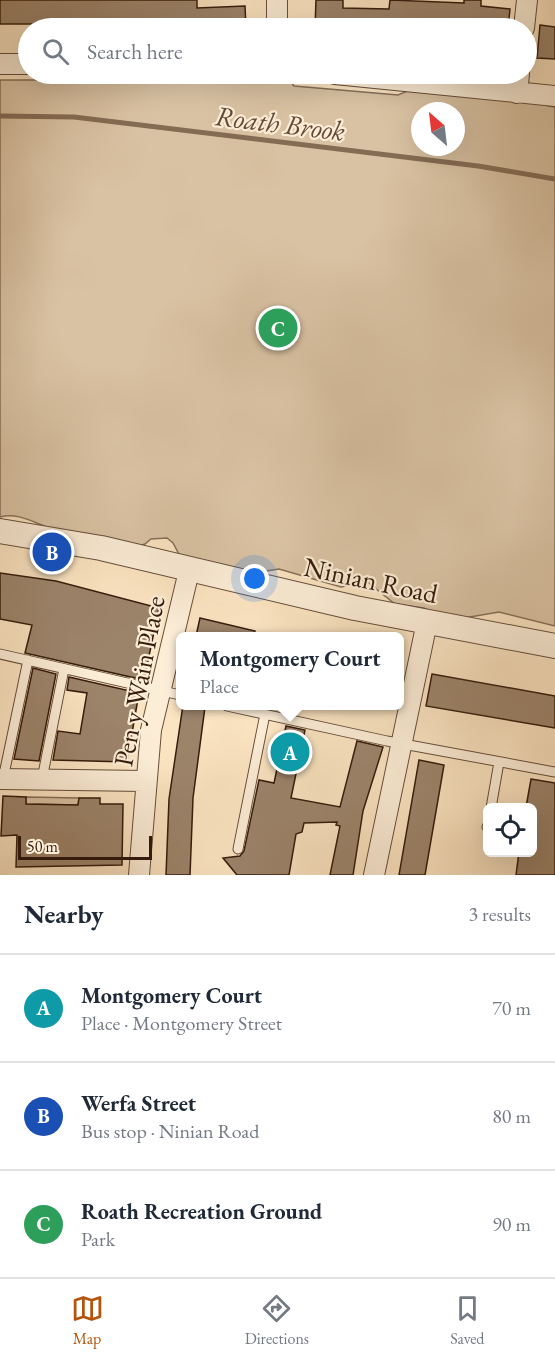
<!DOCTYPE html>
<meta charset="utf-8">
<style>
:root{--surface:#fff;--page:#f6f6f7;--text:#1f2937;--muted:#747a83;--line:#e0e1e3;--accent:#b45309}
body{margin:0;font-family:"EB Garamond",serif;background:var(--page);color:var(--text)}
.controls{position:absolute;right:18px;bottom:18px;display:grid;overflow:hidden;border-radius:9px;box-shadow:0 6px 24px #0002}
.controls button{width:54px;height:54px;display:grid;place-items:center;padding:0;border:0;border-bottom:2px solid var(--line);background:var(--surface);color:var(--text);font:30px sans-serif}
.compass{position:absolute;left:411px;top:102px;width:54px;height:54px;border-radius:50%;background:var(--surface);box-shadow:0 6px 24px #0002;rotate:332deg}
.scale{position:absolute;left:18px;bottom:15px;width:134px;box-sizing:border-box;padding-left:6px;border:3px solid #351c0c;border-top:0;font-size:16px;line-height:21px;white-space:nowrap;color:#351c0c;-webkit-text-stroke:4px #fcedd7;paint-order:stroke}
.you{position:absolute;left:255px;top:579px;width:21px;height:21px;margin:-15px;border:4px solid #fff;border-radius:50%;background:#1a73e8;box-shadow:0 0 0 9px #1a73e833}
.badge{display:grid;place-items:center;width:39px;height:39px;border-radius:50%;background:var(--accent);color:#fff;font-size:20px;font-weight:700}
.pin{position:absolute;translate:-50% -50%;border:3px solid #fff;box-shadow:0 2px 6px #0006}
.popup{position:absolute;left:176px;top:632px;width:228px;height:78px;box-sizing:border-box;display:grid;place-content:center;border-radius:9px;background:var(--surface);filter:drop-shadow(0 2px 4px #0005);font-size:20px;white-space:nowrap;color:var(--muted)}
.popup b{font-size:22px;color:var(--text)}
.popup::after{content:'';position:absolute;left:50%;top:100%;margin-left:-12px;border:12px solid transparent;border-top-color:var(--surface)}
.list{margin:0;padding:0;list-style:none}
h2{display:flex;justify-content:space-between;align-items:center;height:78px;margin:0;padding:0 24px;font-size:26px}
h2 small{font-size:20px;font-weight:400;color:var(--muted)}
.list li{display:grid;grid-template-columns:39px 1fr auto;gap:18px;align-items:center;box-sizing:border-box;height:108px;padding:0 24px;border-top:2px solid var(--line)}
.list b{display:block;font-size:22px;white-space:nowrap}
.list p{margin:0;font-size:20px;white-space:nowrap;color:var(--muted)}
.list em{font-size:20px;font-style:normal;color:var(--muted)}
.icon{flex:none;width:33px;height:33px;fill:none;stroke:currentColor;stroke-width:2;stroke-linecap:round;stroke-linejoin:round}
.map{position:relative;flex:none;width:555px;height:875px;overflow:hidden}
.search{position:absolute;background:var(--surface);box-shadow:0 6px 24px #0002;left:18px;right:18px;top:18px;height:66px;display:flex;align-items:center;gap:15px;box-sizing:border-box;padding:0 21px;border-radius:33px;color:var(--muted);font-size:22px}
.sheet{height:402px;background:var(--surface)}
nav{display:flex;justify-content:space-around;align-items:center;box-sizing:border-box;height:84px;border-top:2px solid var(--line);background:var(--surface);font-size:16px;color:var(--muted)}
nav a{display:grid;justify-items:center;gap:3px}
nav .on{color:var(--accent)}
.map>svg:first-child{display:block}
.green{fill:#d9c2a3;stroke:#876f58;stroke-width:1.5;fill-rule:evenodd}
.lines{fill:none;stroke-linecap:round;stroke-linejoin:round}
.stream{stroke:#846b54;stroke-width:5}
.building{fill:#9c846b;stroke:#351c0c;stroke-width:1.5}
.service-casing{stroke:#664e3a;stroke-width:11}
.minor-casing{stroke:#664e3a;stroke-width:22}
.tertiary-casing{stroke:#664e3a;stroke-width:26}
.service{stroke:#fcedd7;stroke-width:9}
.minor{stroke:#fcedd7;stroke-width:20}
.tertiary{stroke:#fcedd7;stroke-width:24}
.labels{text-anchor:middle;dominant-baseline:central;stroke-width:4.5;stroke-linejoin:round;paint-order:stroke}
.street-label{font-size:27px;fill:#351c0c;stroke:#fcedd7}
.water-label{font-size:28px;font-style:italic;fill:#634a36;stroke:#fcedd7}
</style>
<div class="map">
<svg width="555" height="875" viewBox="0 0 555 875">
<rect width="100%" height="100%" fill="#fbe4c2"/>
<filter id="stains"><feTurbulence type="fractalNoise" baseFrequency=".00333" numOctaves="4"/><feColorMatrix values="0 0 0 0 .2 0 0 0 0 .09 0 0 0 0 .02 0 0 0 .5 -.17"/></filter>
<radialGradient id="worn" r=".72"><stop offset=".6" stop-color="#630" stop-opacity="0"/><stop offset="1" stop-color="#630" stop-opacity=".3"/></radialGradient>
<path class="green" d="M78,74H145L147,81H172L175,75L187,74L287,77L294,86L398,95C409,91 414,86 426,93L535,98L548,106L555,107V626L499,612L458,619L440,616L424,608L395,604L366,581L355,579L351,585L341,587L279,569L254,573L181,558L173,543L167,538L151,539L145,544L135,547C107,541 78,536 50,528C34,523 18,512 0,517V80H73ZM420,111H456V147H420Z
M26,797L79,798L78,805L26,804Z"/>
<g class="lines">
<path class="stream" d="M0,116L74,117L478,166L555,179"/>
</g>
<path class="building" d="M0,0H197V8L245,6L246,28H202V24L74,27V20H46V26L32,27V24H0Z
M316,0H343V8L389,9L390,0L464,3V0H481V6L510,9L508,28H315Z
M540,25L555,27V59L537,58Z
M0,573L56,581L159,608L144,680L25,653L32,625L0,619Z
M200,618L255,631L254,636H196Z
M33,668L56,674L39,761L14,759Z
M432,674L555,696V728L426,706Z
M69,677L139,693L127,762L53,760L58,731L80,734L87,693L67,690Z
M183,705L205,707L193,798L190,875H166L169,799Z
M286,726L305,730L291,798L340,807L357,741L383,747L363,811L353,875H330L340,826L336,825L337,822L304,823L302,832L296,834L289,875H237L223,858L240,856L244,851L259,780L274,783Z
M419,760L444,765L425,875H399Z
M531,779L555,783V875H516L519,852H532V807H526Z
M3,796L26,797V804L78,805L79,798H100V804H123L122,865L16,867L17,835L1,836Z"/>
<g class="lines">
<defs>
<path id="service" d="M0,654L180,695
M227,706L387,741L555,772
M3,779L28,660
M42,779L64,669
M491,808L499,762
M487,827L488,825
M238,849L265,714"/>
<path id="minor" d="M277,28V0
M524,28L527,0
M0,64H28
M335,74L555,96
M517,93L519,74
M0,779L145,781
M139,875L151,730L189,571
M374,875L427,622"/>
<path id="tertiary" d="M0,531L101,548L355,608L555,646"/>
</defs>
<use href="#service" class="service-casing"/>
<use href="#minor" class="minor-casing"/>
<use href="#tertiary" class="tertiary-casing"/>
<use href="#service" class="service"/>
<use href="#minor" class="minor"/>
<use href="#tertiary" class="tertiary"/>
</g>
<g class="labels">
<g class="street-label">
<text transform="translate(371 580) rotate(12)">Ninian Road</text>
<text transform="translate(139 681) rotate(-79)">Pen y Wain Place</text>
</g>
<g class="water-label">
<text transform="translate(280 123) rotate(7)">Roath Brook</text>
</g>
</g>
<rect width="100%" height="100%" filter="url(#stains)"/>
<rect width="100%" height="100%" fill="url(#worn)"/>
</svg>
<div class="controls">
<button><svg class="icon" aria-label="locate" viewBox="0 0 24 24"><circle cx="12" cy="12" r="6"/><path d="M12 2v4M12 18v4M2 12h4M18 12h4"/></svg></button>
</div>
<svg class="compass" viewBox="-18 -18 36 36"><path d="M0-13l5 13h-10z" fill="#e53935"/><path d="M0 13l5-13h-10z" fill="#747a83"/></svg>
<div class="scale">50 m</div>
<div class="you"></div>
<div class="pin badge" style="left:290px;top:752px;background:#0f9aa8">A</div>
<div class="popup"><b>Montgomery Court</b>Place</div>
<div class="pin badge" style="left:52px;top:552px;background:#1a4fb4">B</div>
<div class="pin badge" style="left:278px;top:328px;background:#2e9e5b">C</div>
<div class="search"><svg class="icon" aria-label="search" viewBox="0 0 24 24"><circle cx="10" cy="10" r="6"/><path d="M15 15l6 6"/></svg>Search here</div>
</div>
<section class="sheet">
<h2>Nearby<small>3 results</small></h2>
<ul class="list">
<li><span class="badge" style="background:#0f9aa8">A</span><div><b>Montgomery Court</b><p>Place · Montgomery Street</p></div><em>70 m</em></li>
<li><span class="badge" style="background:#1a4fb4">B</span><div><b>Werfa Street</b><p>Bus stop · Ninian Road</p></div><em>80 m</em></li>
<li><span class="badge" style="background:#2e9e5b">C</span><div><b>Roath Recreation Ground</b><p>Park</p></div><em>90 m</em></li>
</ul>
</section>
<nav>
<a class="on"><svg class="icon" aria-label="map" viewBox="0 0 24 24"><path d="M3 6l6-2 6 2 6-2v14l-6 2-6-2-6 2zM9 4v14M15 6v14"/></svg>Map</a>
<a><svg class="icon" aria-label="directions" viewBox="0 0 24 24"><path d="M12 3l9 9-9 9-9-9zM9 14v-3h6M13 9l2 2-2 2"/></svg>Directions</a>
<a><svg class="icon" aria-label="saved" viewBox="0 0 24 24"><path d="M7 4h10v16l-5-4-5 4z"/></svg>Saved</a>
</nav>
